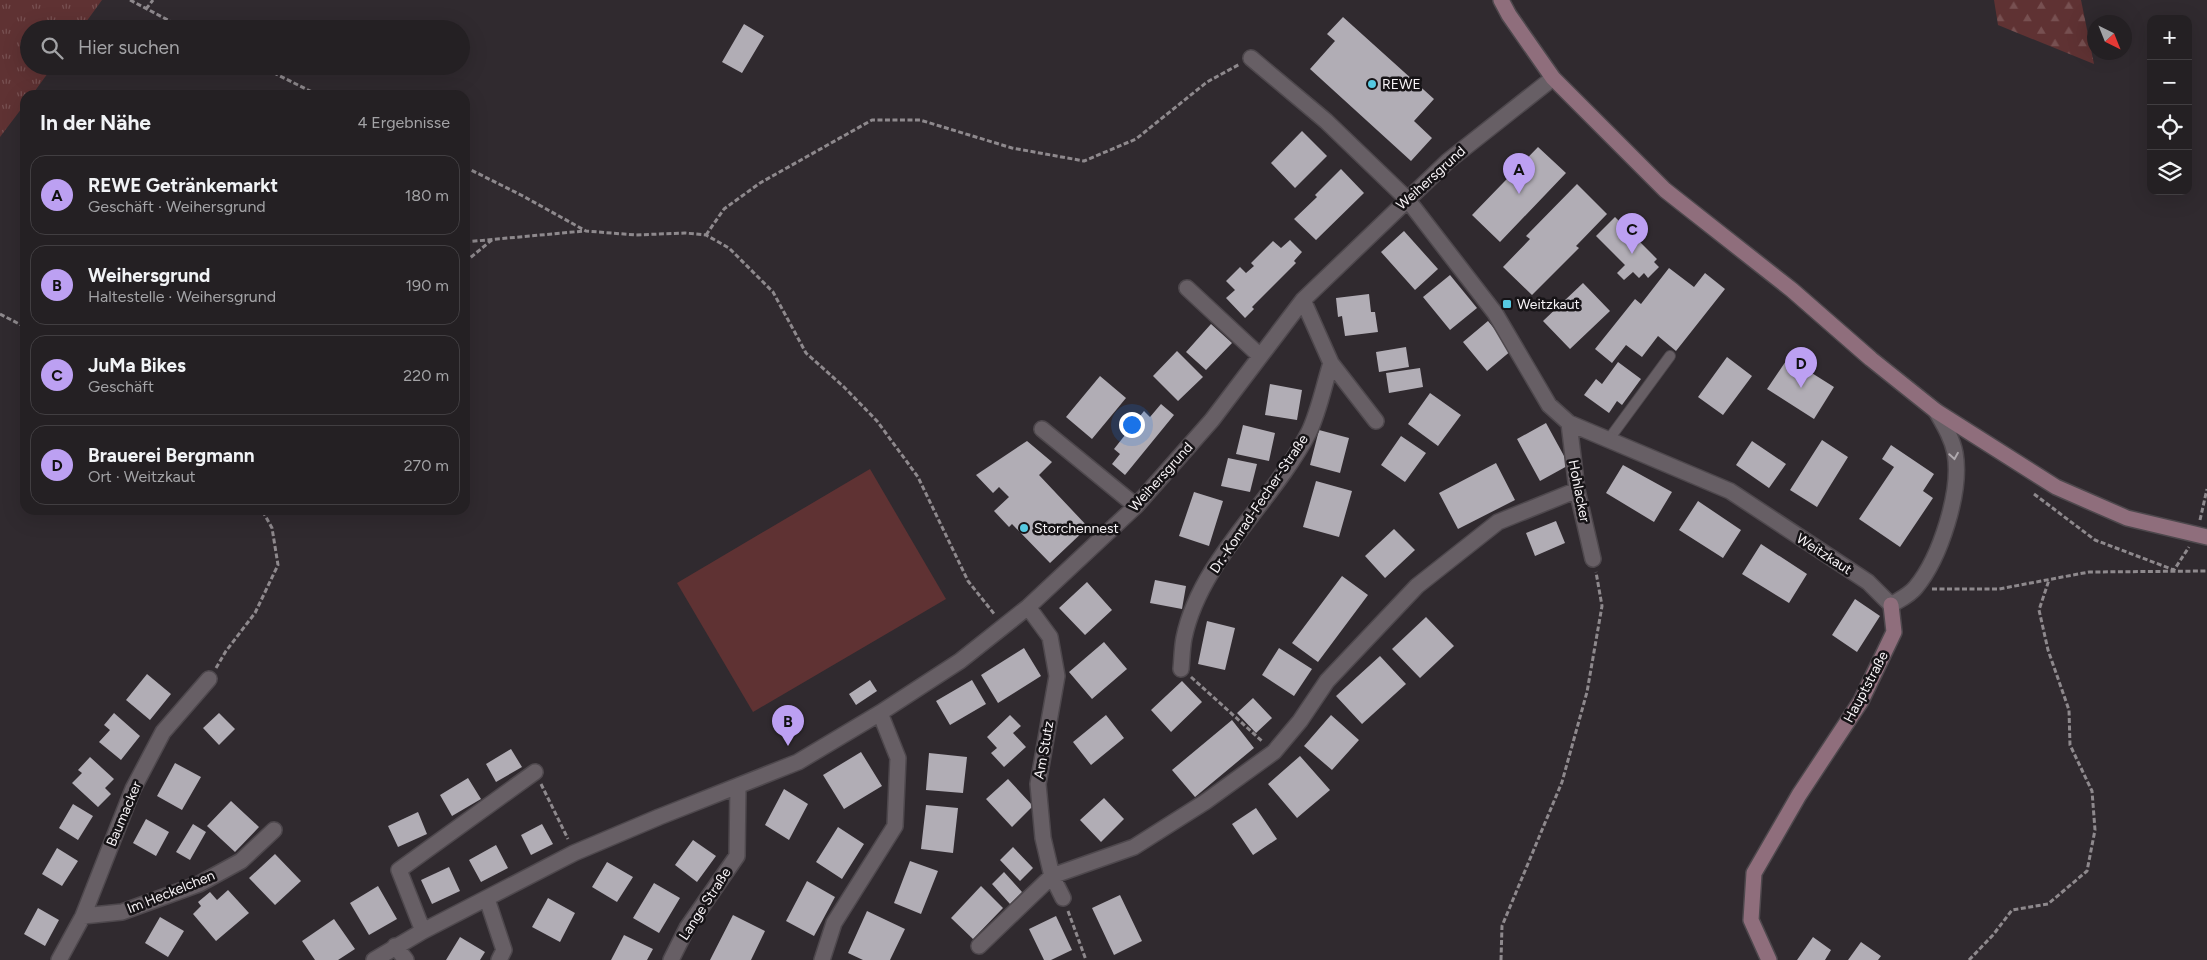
<!DOCTYPE html>
<html lang="de">
<meta charset="utf-8">
<style>
:root{--surface:#242023;--page:#2c282b;--text:#f1f3f6;--muted:#a3a3a6;--line:#413e41;--accent:#bca0f2}
body{margin:0;font-family:Figtree,sans-serif;background:var(--page);color:var(--text)}
.controls{position:absolute;right:15px;top:15px;display:grid;overflow:hidden;border-radius:10px;box-shadow:0 5px 20px #0002}
.controls button{width:45px;height:45px;display:grid;place-items:center;padding:0;border:0;border-bottom:1px solid var(--line);background:var(--surface);color:var(--text);font:25px sans-serif}
.compass{position:absolute;left:2087px;top:15px;width:45px;height:45px;border-radius:50%;background:var(--surface);box-shadow:0 5px 20px #0002;rotate:137deg}
.you{position:absolute;left:1131px;top:424px;width:18px;height:18px;margin:-12px;border:4px solid #fff;border-radius:50%;background:#1a73e8;box-shadow:0 0 0 8px #1a73e833}
.badge{display:grid;place-items:center;width:32px;height:32px;border-radius:50%;background:var(--accent);color:#111;font-size:16px;font-weight:700}
.pin{position:absolute;translate:-50% -41px;filter:drop-shadow(0 1px 2px #0008)}
.pin::after{content:'';position:absolute;top:26px;width:18px;height:15px;background:inherit;clip-path:polygon(0 0,100% 0,50% 100%)}
.list{margin:0;padding:0;list-style:none}
h2{display:flex;justify-content:space-between;align-items:center;height:65px;margin:0;padding:0 20px;font-size:21px}
h2 small{font-size:16px;font-weight:400;color:var(--muted)}
.list li{display:grid;grid-template-columns:32px 1fr auto;gap:15px;align-items:center;box-sizing:border-box;height:80px;margin:0 10px 10px;padding:0 10px;border:1px solid var(--line);border-radius:15px}
.list b{display:block;font-size:19px;white-space:nowrap}
.list p{margin:0;font-size:16px;white-space:nowrap;color:var(--muted)}
.list em{font-size:16px;font-style:normal;color:var(--muted)}
.icon{flex:none;width:28px;height:28px;fill:none;stroke:currentColor;stroke-width:2;stroke-linecap:round;stroke-linejoin:round}
.map{position:relative;flex:none;width:2207px;height:960px;overflow:hidden}
.search{position:absolute;background:var(--surface);box-shadow:0 5px 20px #0002;left:20px;top:20px;width:450px;height:55px;display:flex;align-items:center;gap:12px;box-sizing:border-box;padding:0 18px;border-radius:28px;color:var(--muted);font-size:19px}
.panel{position:absolute;background:var(--surface);box-shadow:0 5px 20px #0002;left:20px;top:90px;width:450px;height:425px;border-radius:15px}
.map>svg:first-child{display:block}
.grass{fill:url(#grass-tufts)}
.forest{fill:url(#forest-firs)}
.garden{fill:#5f3233}
.building{fill:#b1adb5}
.lines{fill:none;stroke-linecap:round;stroke-linejoin:round}
.lane-casing{stroke:#4e484d;stroke-width:12}
.street-casing{stroke:#4e484d;stroke-width:18}
.secondary-casing{stroke:#4e484d;stroke-width:18}
.path{stroke:#8e898d;stroke-width:3;stroke-dasharray:5 2.5;stroke-linecap:butt}
.lane{stroke:#675f65;stroke-width:10}
.street{stroke:#675f65;stroke-width:15}
.secondary{stroke:#8f6e7c;stroke-width:15}
.oneway{stroke:#afa9ae}
.poi-dot{fill:#56c9e1;stroke:#161316;stroke-width:2}
.labels{text-anchor:middle;dominant-baseline:central;stroke-width:5;stroke-linejoin:round;paint-order:stroke}
.poi-label{font-size:14px;fill:#f7f3f6;stroke:#161316;text-anchor:start}
.street-label{font-size:14px;fill:#f7f3f6;stroke:#161316}
</style>
<div class="map">
<svg width="2207" height="960" viewBox="0 0 2207 960">
<defs>
<pattern id="grass-tufts" width="24" height="20" patternUnits="userSpaceOnUse" patternTransform="scale(1.25)"><rect width="24" height="20" fill="#5f3233"/><path d="M3 7l-1-3M5 7V3M7 7l1-3M15 17l-1-3M17 17v-4M19 17l1-3" fill="none" stroke="#775051"/></pattern>
<pattern id="forest-firs" width="22" height="20" patternUnits="userSpaceOnUse" patternTransform="scale(1.25)"><rect width="22" height="20" fill="#5f3233"/><path d="M5 1l3.5 6h-7zM16 11l3.5 6h-7z" fill="#775051"/></pattern>
</defs>
<rect width="100%" height="100%" fill="#302a2f"/>
<path class="grass" d="M0,0H102L81,29H29V66H53L32,95H25V104L0,137Z"/>
<path class="forest" d="M1994,0H2081L2094,64L1998,25Z"/>
<path class="garden" d="M870,469L946,599L753,712L677,583Z"/>
<path class="building" d="M1343,17L1434,99L1414,121L1432,138L1411,161L1310,69L1335,41L1327,34Z
M744,24L764,36L742,73L722,62Z
M1302,131L1327,156L1295,188L1271,163Z
M1538,147L1566,173L1500,242L1472,215Z
M1341,169L1364,193L1316,240L1294,219L1317,197L1315,195Z
M1577,184L1607,214L1576,246L1579,248L1532,295L1503,267L1530,239L1526,236Z
M1615,217L1657,259L1654,262L1659,267L1648,278L1644,273L1639,278L1633,272L1624,280L1617,273L1625,265L1596,236Z
M1404,231L1438,269L1415,290L1381,252Z
M1290,240L1302,252L1294,261L1296,263L1252,307L1254,309L1245,318L1226,298L1235,290L1226,281L1240,267L1246,273L1254,266L1251,263L1273,241L1281,248Z
M1669,268L1694,287L1705,273L1725,289L1676,351L1658,336L1642,357L1626,345L1612,363L1595,349L1635,299L1641,304Z
M1450,275L1477,308L1450,330L1423,297Z
M1583,283L1610,311L1570,349L1543,321Z
M1369,294L1371,312H1375L1378,332L1345,336L1342,316L1338,317L1336,298Z
M1488,321L1512,350L1487,371L1463,342Z
M1211,324L1232,343L1206,370L1186,352Z
M1406,347L1409,367L1379,372L1376,352Z
M1177,351L1203,377L1178,401L1153,376Z
M1727,357L1752,376L1723,415L1698,397Z
M1788,358L1834,387L1814,419L1767,389Z
M1618,362L1641,379L1622,405L1617,401L1609,413L1584,395L1596,379L1602,384Z
M1420,368L1423,387L1389,393L1386,373Z
M1100,376L1126,398L1092,439L1066,417Z
M1270,384L1302,390L1297,420L1265,415Z
M1430,393L1461,415L1438,446L1408,424Z
M1161,404L1174,415L1125,475L1112,464L1120,454L1114,449L1144,411L1150,417Z
M1546,423L1569,465L1540,481L1517,439Z
M1243,425L1275,433L1269,461L1236,454Z
M1319,430L1349,438L1340,473L1310,465Z
M1401,436L1426,453L1405,482L1381,465Z
M1822,440L1848,457L1817,507L1790,490Z
M1027,441L1052,462L1039,475L1088,527L1050,563L1012,524L1009,527L994,511L1009,497L999,487L993,493L976,475Z
M1752,441L1786,464L1769,488L1736,465Z
M1891,445L1934,474L1923,491L1933,498L1900,547L1859,519L1894,467L1882,459Z
M1228,458L1257,464L1250,492L1221,486Z
M1496,463L1515,500L1458,529L1439,493Z
M1623,465L1672,492L1654,522L1606,493Z
M1316,481L1352,491L1339,537L1303,527Z
M1194,492L1223,501L1209,546L1179,536Z
M1698,501L1741,530L1723,558L1679,530Z
M1556,521L1565,543L1535,556L1526,533Z
M1394,529L1415,550L1385,578L1365,556Z
M1761,544L1807,574L1789,603L1742,574Z
M1342,576L1368,595L1318,662L1292,643Z
M1155,580L1186,586L1182,609L1150,603Z
M1087,582L1112,610L1085,635L1059,608Z
M1855,599L1880,616L1857,652L1832,635Z
M1426,617L1454,646L1420,678L1392,649Z
M1207,621L1235,628L1225,670L1198,664Z
M1104,642L1127,669L1092,699L1069,672Z
M1024,648L1041,676L998,703L981,675Z
M1279,648L1312,669L1294,696L1262,675Z
M1380,656L1406,684L1362,724L1336,696Z
M147,674L171,694L150,720L126,700Z
M870,680L877,691L856,705L849,694Z
M972,680L986,704L950,725L936,701Z
M1182,681L1202,702L1171,732L1151,710Z
M1253,698L1272,718L1256,733L1237,713Z
M114,713L140,736L121,760L99,742L110,730L104,725Z
M219,713L235,729L219,745L203,728Z
M1010,715L1021,726L1013,733L1026,747L1004,767L991,753L997,748L987,737Z
M1106,715L1124,738L1091,765L1073,742Z
M1331,715L1359,740L1332,770L1304,746Z
M1232,720L1254,748L1195,797L1172,770Z
M511,749L522,767L496,782L486,764Z
M861,752L882,786L844,809L823,775Z
M929,753L967,757L963,793L926,790Z
M1300,756L1330,790L1297,818L1268,784Z
M90,757L114,779L105,788L111,794L98,807L72,783L82,773L78,770Z
M175,763L201,777L182,810L157,796Z
M468,778L481,799L452,816L440,795Z
M1008,779L1033,806L1012,827L986,799Z
M784,789L808,804L789,840L765,825Z
M1104,798L1124,819L1101,842L1080,820Z
M231,801L259,827L235,852L207,826Z
M73,804L93,816L78,840L59,828Z
M926,805L958,808L953,853L921,849Z
M1256,808L1277,839L1253,855L1232,824Z
M418,812L427,834L398,847L388,826Z
M146,819L169,832L156,856L133,843Z
M193,824L206,832L190,860L176,852Z
M542,824L553,844L531,855L521,835Z
M838,827L864,844L842,879L816,862Z
M693,840L716,856L697,882L675,865Z
M496,845L508,868L481,882L469,860Z
M1013,847L1033,868L1020,881L1000,860Z
M57,848L78,861L62,886L42,874Z
M275,854L301,881L275,905L249,878Z
M910,861L938,871L921,914L894,903Z
M607,862L633,877L617,902L592,887Z
M449,867L460,891L432,904L421,880Z
M1004,872L1022,892L1010,904L992,884Z
M807,881L835,897L814,936L786,921Z
M654,883L680,898L659,933L633,918Z
M378,886L397,919L369,935L350,903Z
M981,886L1003,908L973,939L951,918Z
M228,890L249,913L216,941L193,914L201,906L198,902L210,892L217,900Z
M1120,895L1142,941L1114,955L1092,908Z
M548,898L575,913L560,942L532,927Z
M38,908L59,920L45,946L24,934Z
M867,911L905,929L890,960H863L848,953Z
M733,915L765,931L751,960H710Z
M1056,916L1072,950L1051,960H1044L1029,929Z
M160,917L184,931L168,957L145,943Z
M334,919L355,949L338,960H315L302,941Z
M624,935L653,949L647,960H611Z
M460,937L485,952L480,960H446Z
M1813,937L1831,950L1825,960H1797Z
M1861,942L1881,956L1878,960H1848Z"/>
<g class="lines">
<defs>
<path id="lane" d="M1609,439L1670,356"/>
<path id="street" d="M1251,58L1326,121L1407,199L1495,313L1549,405L1569,423L1730,491L1868,582L1891,605C1899,600 1910,595 1916,587C1940,558 1962,491 1955,453C1952,438 1944,425 1936,411
M1187,288L1259,355
M1331,363L1376,421
M1569,423L1577,490L1593,559
M1042,429L1136,506
M1028,607L1050,637L1057,676L1038,784L1043,838L1052,876L1063,898
M1181,669C1182,659 1182,648 1184,638C1200,560 1273,502 1309,432C1319,411 1324,385 1331,363L1303,300
M487,899L504,950L499,960
M83,916L122,912L199,884L241,861L274,830
M423,931L399,870L535,772
M395,946L406,960
M979,946L1052,876L1134,847L1205,802L1274,752L1300,721L1327,681L1417,586L1498,522L1577,490
M59,960L83,916L133,789L163,732L209,679
M374,960L423,931L574,853L659,817L798,762L880,713L960,661L1028,607L1136,506L1212,420L1303,300L1448,161L1553,78
M671,960L687,928L737,856L738,787
M822,960L834,923L895,826L898,758L880,713"/>
<path id="secondary" d="M1501,0L1509,15L1553,78L1665,190L1792,290L1871,359L1936,411L2056,487L2127,518L2207,537
M1769,960L1751,920L1754,873L1799,795L1861,701L1894,632L1891,605"/>
</defs>
<use href="#lane" class="lane-casing"/>
<use href="#street" class="street-casing"/>
<use href="#secondary" class="secondary-casing"/>
<path class="path" d="M130,0L185,29
M146,9L153,0
M260,66L318,95
M465,167L521,195L586,231L636,235L685,233L706,235L729,248L773,292L806,353L844,387L877,421L918,477L968,581L995,615
M706,235L724,209L760,183L872,120H920L1012,148L1084,161L1136,139L1207,82L1240,64
M465,242L584,231
M465,262L493,239
M0,314L25,327
M2034,494L2095,540L2174,570L2189,547
M2200,520L2207,489
M1932,589H1999L2089,572L2207,571
M216,668L226,651L255,613L278,565L272,528L262,510
M1191,677L1263,742
M541,784L568,839
M1068,911L1086,960
M1501,960L1502,926L1562,782L1587,692L1602,606L1596,572
M1969,960L1993,935L2012,910L2048,904L2087,871L2095,830L2092,791L2070,745L2069,710L2048,650L2039,610L2049,580"/>
<use href="#lane" class="lane"/>
<use href="#street" class="street"/>
<use href="#secondary" class="secondary"/>
</g>
<defs><path id="oneway-chevron" d="M-2-3.5L2.5 0L-2 3.5" fill="none" stroke-width="1.6" stroke-linecap="round" stroke-linejoin="round" transform="scale(1.25)"/></defs>
<use class="oneway" href="#oneway-chevron" transform="translate(1954 456) rotate(81)"/>
<g class="poi-dot">
<circle cx="1372" cy="84" r="5"/>
<rect x="1502" y="299" width="10" height="10" rx="2.5"/>
<circle cx="1024" cy="528" r="5"/>
</g>
<g class="labels">
<g class="poi-label">
<text x="1382" y="84">REWE</text>
<text x="1517" y="304">Weitzkaut</text>
<text x="1034" y="528">Storchennest</text>
</g>
<g class="street-label">
<text transform="translate(1431 178) rotate(-42)">Weihersgrund</text>
<text transform="translate(1161 477) rotate(-48)">Weihersgrund</text>
<text transform="translate(1579 491) rotate(79)">Hohlacker</text>
<text transform="translate(1259 504) rotate(-56)">Dr.-Konrad-Fecher-Straße</text>
<text transform="translate(1824 554) rotate(33)">Weitzkaut</text>
<text transform="translate(1866 687) rotate(-62)">Hauptstraße</text>
<text transform="translate(1044 750) rotate(-80)">Am Stutz</text>
<text transform="translate(124 814) rotate(-67)">Baumacker</text>
<text transform="translate(171 892) rotate(-22)">Im Heckelchen</text>
<text transform="translate(705 904) rotate(-57)">Lange Straße</text>
</g>
</g>
</svg>
<div class="controls">
<button>+</button>
<button>−</button>
<button><svg class="icon" aria-label="locate" viewBox="0 0 24 24"><circle cx="12" cy="12" r="6"/><path d="M12 2v4M12 18v4M2 12h4M18 12h4"/></svg></button>
<button><svg class="icon" aria-label="layers" viewBox="0 0 24 24"><path d="M12 4l9 5-9 5-9-5zM3 14l9 5 9-5"/></svg></button>
</div>
<svg class="compass" viewBox="-18 -18 36 36"><path d="M0-13l5 13h-10z" fill="#e53935"/><path d="M0 13l5-13h-10z" fill="#a3a3a6"/></svg>
<div class="you"></div>
<div class="pin badge" style="left:1519px;top:194px">A</div>
<div class="pin badge" style="left:788px;top:746px">B</div>
<div class="pin badge" style="left:1632px;top:254px">C</div>
<div class="pin badge" style="left:1801px;top:388px">D</div>
<div class="search"><svg class="icon" aria-label="search" viewBox="0 0 24 24"><circle cx="10" cy="10" r="6"/><path d="M15 15l6 6"/></svg>Hier suchen</div>
<section class="panel">
<h2>In der Nähe<small>4 Ergebnisse</small></h2>
<ul class="list">
<li><span class="badge">A</span><div><b>REWE Getränkemarkt</b><p>Geschäft · Weihersgrund</p></div><em>180 m</em></li>
<li><span class="badge">B</span><div><b>Weihersgrund</b><p>Haltestelle · Weihersgrund</p></div><em>190 m</em></li>
<li><span class="badge">C</span><div><b>JuMa Bikes</b><p>Geschäft</p></div><em>220 m</em></li>
<li><span class="badge">D</span><div><b>Brauerei Bergmann</b><p>Ort · Weitzkaut</p></div><em>270 m</em></li>
</ul>
</section>
</div>
